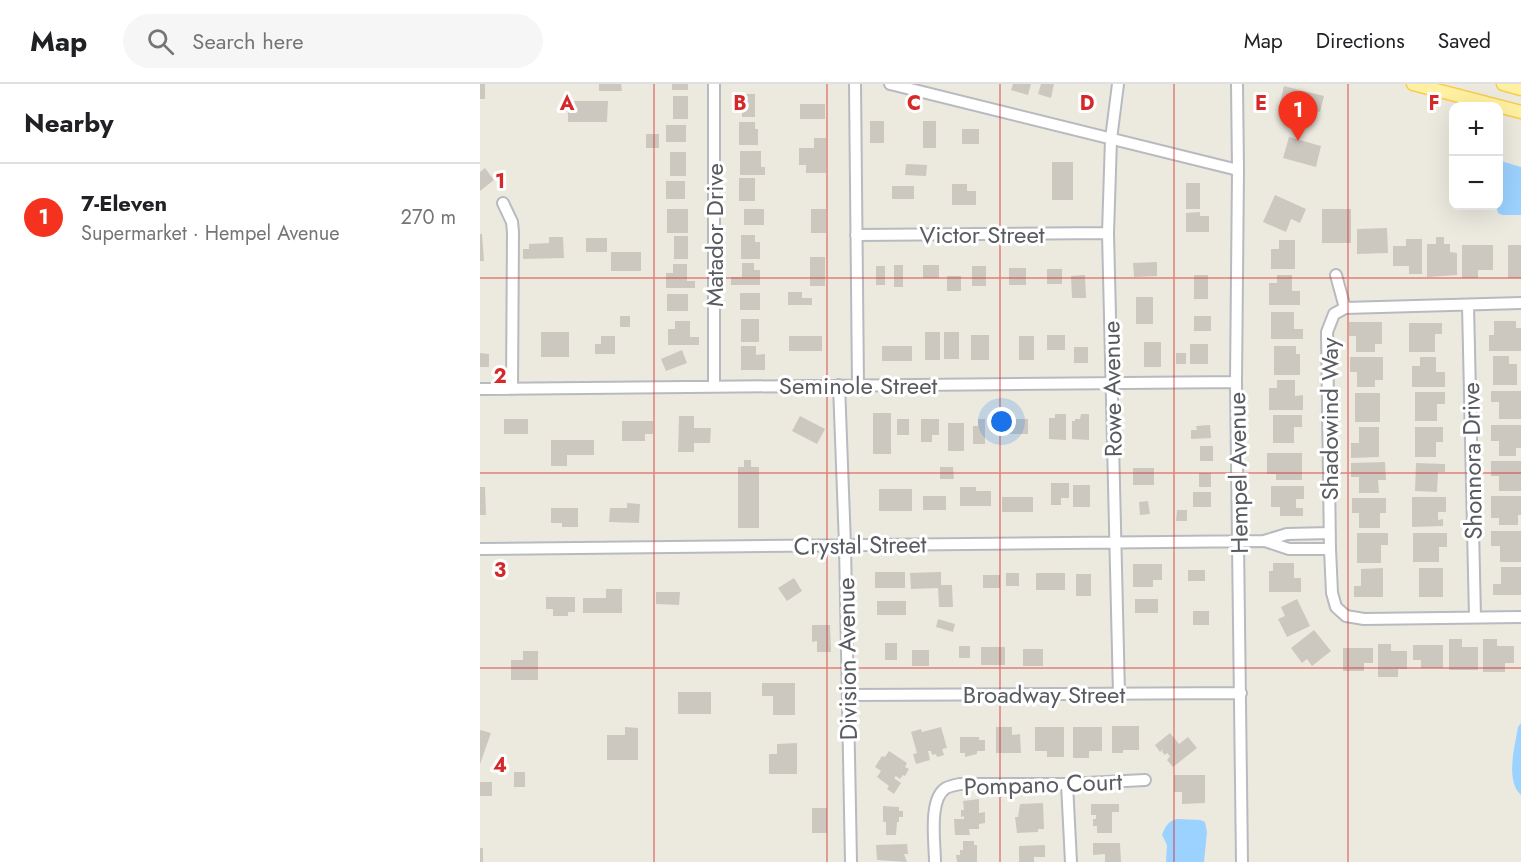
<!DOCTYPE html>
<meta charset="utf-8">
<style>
:root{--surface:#fff;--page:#f6f6f6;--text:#202124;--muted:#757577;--line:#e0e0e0;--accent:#f4321d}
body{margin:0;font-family:Jost,sans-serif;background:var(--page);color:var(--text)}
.controls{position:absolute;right:18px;top:18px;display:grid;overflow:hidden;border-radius:12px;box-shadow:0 6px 24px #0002}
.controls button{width:54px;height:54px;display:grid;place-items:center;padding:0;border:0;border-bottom:2px solid var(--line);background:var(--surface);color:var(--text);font:30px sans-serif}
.you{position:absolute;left:522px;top:338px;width:21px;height:21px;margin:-15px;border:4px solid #fff;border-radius:50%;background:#1a73e8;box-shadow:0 0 0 9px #1a73e833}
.badge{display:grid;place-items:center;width:39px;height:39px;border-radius:50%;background:var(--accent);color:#fff;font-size:20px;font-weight:700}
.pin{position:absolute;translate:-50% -50px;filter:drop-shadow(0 2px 3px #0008)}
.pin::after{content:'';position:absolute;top:32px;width:21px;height:18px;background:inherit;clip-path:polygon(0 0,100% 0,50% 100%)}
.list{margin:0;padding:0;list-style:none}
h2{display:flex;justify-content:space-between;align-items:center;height:78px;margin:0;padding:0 24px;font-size:26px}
h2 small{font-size:20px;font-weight:400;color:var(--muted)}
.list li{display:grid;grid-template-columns:39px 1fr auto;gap:18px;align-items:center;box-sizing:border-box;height:108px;padding:0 24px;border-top:2px solid var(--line)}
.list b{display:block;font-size:22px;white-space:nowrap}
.list p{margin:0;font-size:20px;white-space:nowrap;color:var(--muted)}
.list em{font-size:20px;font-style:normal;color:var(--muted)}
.icon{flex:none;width:33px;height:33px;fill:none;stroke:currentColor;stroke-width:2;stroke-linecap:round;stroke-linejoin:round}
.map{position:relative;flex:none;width:1041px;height:778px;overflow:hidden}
header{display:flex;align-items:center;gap:36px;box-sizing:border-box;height:84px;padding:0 30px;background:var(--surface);border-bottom:2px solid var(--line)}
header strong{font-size:28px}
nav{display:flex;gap:33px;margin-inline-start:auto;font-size:21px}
.search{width:420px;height:54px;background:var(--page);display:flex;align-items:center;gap:15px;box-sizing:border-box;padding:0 21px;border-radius:33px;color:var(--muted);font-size:22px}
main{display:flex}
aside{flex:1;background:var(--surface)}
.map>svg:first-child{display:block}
.water{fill:#9cd2ff}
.building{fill:#ccc8c0}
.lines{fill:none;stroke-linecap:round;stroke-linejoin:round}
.minor-casing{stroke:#b7babf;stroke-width:14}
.major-casing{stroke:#facc4a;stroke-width:15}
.minor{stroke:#fff;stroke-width:10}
.major{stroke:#fff1a1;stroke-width:12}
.grid{fill:none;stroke:#d62828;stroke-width:1.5;stroke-opacity:0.55}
.labels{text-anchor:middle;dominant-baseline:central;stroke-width:6;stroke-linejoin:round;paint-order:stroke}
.street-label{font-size:24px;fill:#585c61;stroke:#fff}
.grid-label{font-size:20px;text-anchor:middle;font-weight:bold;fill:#d62828;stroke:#fff;stroke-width:6;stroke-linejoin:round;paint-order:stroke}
</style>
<header>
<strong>Map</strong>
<div class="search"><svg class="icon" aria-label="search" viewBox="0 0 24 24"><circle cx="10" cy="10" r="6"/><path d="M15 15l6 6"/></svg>Search here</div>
<nav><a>Map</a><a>Directions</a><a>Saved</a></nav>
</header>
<main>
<aside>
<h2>Nearby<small></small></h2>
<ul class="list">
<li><span class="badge">1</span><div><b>7-Eleven</b><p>Supermarket · Hempel Avenue</p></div><em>270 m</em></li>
</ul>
</aside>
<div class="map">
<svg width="1041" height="778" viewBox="0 0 1041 778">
<rect width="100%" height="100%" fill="#eceadf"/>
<path class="water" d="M1021,77L1041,83V131H1022L1018,129L1016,122H1018L1019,78Z
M1041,639V711C1025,697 1035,662 1038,643Z
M697,735L721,736L725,738L727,748L724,778H686L687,761L682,751C685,743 688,737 697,735Z"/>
<path class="building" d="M0,0H5V15H0Z
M119,0H141L142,7H119Z
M192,0H208V6H192Z
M533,0H551L548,11L531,6Z
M561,0H574L571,14L558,10Z
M804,2L844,12L840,28L800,19Z
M262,10H275V33H262Z
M193,12H208V35H193Z
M88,17H128L127,38H88Z
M320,20H345V35H320Z
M390,37H404V59H390Z
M443,37H456V64H443Z
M259,38H275V45H278V61H259Z
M186,41H206V58H186Z
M482,45H499V60H482Z
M166,50H179V64H166Z
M809,53L841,62L836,83L803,74Z
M334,54H346V89H326V81H319V64H334Z
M260,67H281V83H285V91H260Z
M190,68H206V92H190Z
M572,78H593V116H572Z
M426,80L447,81L446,92L425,91Z
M5,84L14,96L0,107V88Z
M259,94H275V117H259Z
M186,97H205V115H186Z
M706,99H720V125H706Z
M472,100H487V107H496V121H472Z
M412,102H434V115H412Z
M795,111L826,125L820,139L811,135L806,148L783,138Z
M187,125H208V149H187Z
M264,125H284V141H264Z
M331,125H346V149H331Z
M842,125H871V159H842Z
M720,128V132H729V148H706V129Z
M907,144L908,169L877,170V145Z
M0,150H2L4,177H0Z
M261,151H275V158H280V175H261Z
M194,152H208V175H194Z
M69,153H83L84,174L43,175V165H49V160L69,159Z
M956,153H964V160H970V168L977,169V191L947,193V160H956Z
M106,154H127V168H106Z
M926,155H942V190H929V182H913V162H926Z
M799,156H815V185H791V165H799Z
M982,161H1013V186H998V194H982Z
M1028,161H1041V194H1028Z
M131,168H161V187H131Z
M330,173H345V202H330Z
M677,178V192L654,193L653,179Z
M262,179H274V186H280V201H251V193H262Z
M193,180H207V197H215V204H186V189H193Z
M414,181H423V203H414Z
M443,181H459V194H443Z
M396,182H405V201H396Z
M492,182H506V202H492Z
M529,184H546V201H529Z
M567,185H582V200H567Z
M605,191L606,214H592L591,192Z
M714,191H728V215H714Z
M797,191H812V207H820V221H789V199H797Z
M467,192H481V207H467Z
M308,208H322V214H332V221H308Z
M260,209H280V226H260Z
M187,210H208V227H187Z
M656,213H673V240H656Z
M791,228H814V245H823V255H791Z
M140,232H150V243H140Z
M714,232H731V247H714Z
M261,235H279V258H261Z
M195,237H210V253H219V261H188V245H195Z
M1014,237H1036V244H1041V267H1009V251H1014Z
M869,238H902V260H895V268H876V252H869Z
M929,239H962V250H955V268H929Z
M61,248H89V273H61Z
M445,248H460V276H445Z
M464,248H479V275H464Z
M491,251H509V276H491Z
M567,251H585V266H567Z
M121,252H135V270H115V260H121Z
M309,252H342V267H309Z
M539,252H554V276H539Z
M664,258H681V283H664Z
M710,260H728V280H710Z
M261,262H276V271L285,270V286H261Z
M402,262H432V277H402Z
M794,262H816V270H820V291H794Z
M594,263H608V279H594Z
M202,266L207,279L186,287L181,275Z
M0,269L9,270V283H0Z
M696,269H706V280H696Z
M1013,272H1029V280H1037V301H1013Z
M870,273H903V296H895V303H877V288H870Z
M940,273H956V288H965V303H932V282H940Z
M797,296H815V312L823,311V326H789V304H797Z
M1011,307H1041V335H1019V318H1011Z
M935,308H965V320H957V337H935Z
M875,309H900V338H875Z
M393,329H411V370H393Z
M575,330H586V356L569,355V334H575Z
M601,330H609V356L592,355V337H595V335H600Z
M793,331H822V343H814V359H793Z
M199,332H214V344H231L230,359H214V368H198Z
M320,332L345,345L337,360L312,347Z
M24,335H48V350H24Z
M417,335H429V351H417Z
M441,335H459V351H452V358H441Z
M498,335H505V360H493V342H498Z
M523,335H548V350H523Z
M142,337H173V350H165V357H142Z
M468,339H484V367H468Z
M730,341L731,354L711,355V346H717L716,342Z
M1011,341H1041V364H1036V372H1019V357H1011Z
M879,343H899V373L871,374V359H879Z
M935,343H963V358H956V373H935Z
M71,356H114V371H87V382H71Z
M720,362H733V377H720Z
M787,369H822V396H796V390H787Z
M264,376H271V383H279V444H258V383H264Z
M1011,377H1041V407H1019V392H1011Z
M905,378L906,396H898L899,409H879V393H871V379Z
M936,379L965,380V388H958L957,408L935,407Z
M460,383H473L474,395H460Z
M653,384H674V401H653Z
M719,389H731V403H719Z
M571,399H589V414H581V421H571Z
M593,401H610V423H593Z
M791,402H824V415H816V424H823V432H800V423H791Z
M0,403H5L6,431H0Z
M480,403H496V407H511V422H480Z
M399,405H432V427H399Z
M713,408H731V423H713Z
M443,412H466V426H443Z
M1011,412H1041V431H1038V441H1019V434H1011Z
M522,413H553V428H522Z
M932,413H966V428H958V436L963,435V442L932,443Z
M872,414H906V429H900V444H879V429H872Z
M668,417L670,430L660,431L659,418Z
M147,419L160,420L159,439L129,438L130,424H147Z
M71,424H98V443H82V439H71Z
M697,426H707V437H696Z
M1011,447H1041V478H1020V462H1011Z
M877,449H908V461H901V479H877Z
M933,449H967V463H959V478H933Z
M793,479H814V494H821V508H789V487H793Z
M653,480H682V496H673V503H653Z
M1021,483H1041V511H1013V500H1021Z
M903,484V513H874V502H881V485Z
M939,484H963V513H939Z
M708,486H725V497H708Z
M395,488H425V504H395Z
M461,488V501H472L473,523H459L458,504L431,505L430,489Z
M526,489H539V502H526Z
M556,489H585V506H556Z
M596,490H611V512H596Z
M503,491H520V504H503Z
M314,494L322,507L307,517L298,504Z
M126,505H142V529H103V514H126Z
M176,508H200L199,521L176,520Z
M66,513H95V528H88V532H73V525H66Z
M655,515H678V529H655Z
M817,515L830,542L807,553L798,535L805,532L801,523Z
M397,517H426V531H397Z
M713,527H729V541H713Z
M458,535L475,540L473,548L456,543Z
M332,541H350L351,568H337V557L332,558Z
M834,546L851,567L832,582L827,575L822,579L811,564Z
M969,555H982V563H998V586H969Z
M1003,555H1017V562H1034V579H1025V588H1003Z
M405,559H417V576H405Z
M898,560H911V567H927V585H918V593H898Z
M933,561H963V584H941V576H933Z
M479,562H490V574H479Z
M501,563H525V581H501Z
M863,564H893V579H884V587H863Z
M543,565H563V582H543Z
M432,566H449V582H432Z
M43,567H58V596H31V576H43Z
M282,599H315V631H293V612H282Z
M198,608H231V630H198Z
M632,642H659V666H643V669H632Z
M145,643L158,644V676H127V651H145Z
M461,643L467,664L462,665L464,671L457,673L456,670L452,671L451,667H448L450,676L436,680L433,670L437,669L431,648L441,645L442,648Z
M516,643H532V651L540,650L541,669H516Z
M555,643H584V673H567V667H555Z
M593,643H622V667H609V674H593Z
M0,646L11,649L0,680Z
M690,649L699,660L708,653L717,664L693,683L687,676L690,672L687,669L685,671L682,668L683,665L680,668L675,661Z
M480,653H499V656H505V667H497V670L485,673V669H480Z
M317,659V690H289V670H297V660Z
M409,667L427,679L425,683L429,685L425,692L423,691L420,695L416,692L414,694L421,699L414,710L407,705L409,702L397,693L401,687L395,683L402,672L405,673Z
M34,688H45V703H34Z
M694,691H725V719L702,720V708H694Z
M0,698H12V712H0Z
M499,715V729L505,728V739L499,740V745H489L490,751H475L474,735H484V732L481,733V726H484L483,717Z
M563,719L564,745H558V748L537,749L535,733H538L540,720Z
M611,720H639V728H632V749H617V742H613V735H616V731H611Z
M403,722L419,723V727H423V733H419V738H417L416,751H406V738H403Z
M332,724H347V749H332Z
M483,757H494V761H497V778H477L476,771H480V766H483Z
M613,759H640L641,778H625V770L613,771Z
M427,760L428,770H424L427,778L397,776L396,761Z
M565,761V773H554V778H539V762Z
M0,764H3V778H0Z"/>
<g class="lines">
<defs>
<path id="minor" d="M234,0V302
M375,0L378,301
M410,0L758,86
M638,0L631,55L628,149L639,610
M757,0L758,86L756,298L762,778
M23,119L32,138L33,148L32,305
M376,151L628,149
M856,191L865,224
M1041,219L865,224L854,230L847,248L850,465L852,509L856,523L866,532L884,535L1041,533
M988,221L995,533
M359,301L365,461L371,778
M0,305L756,298
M785,457L809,465H850
M0,465L784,457L807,450L850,449
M368,611L761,609
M587,700L591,778
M455,778C455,759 448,715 466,704C470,702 475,701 480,700H587L665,696"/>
<path id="major" d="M933,0L1041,28
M1023,0L1041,5"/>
</defs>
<use href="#minor" class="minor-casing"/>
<use href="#major" class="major-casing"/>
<use href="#minor" class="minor"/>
<use href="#major" class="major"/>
</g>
<path class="grid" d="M174,0V778M347,0V778M520,0V778M694,0V778M868,0V778M0,194H1041M0,389H1041M0,584H1041"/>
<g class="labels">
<g class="street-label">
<text x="502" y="150">Victor Street</text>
<text transform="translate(234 151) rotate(-90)">Matador Drive</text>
<text x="378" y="301">Seminole Street</text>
<text transform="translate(632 305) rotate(-91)">Rowe Avenue</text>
<text transform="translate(849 335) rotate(-90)">Shadowind Way</text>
<text transform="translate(992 377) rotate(-91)">Shonnora Drive</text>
<text transform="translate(758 389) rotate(-91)">Hempel Avenue</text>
<text transform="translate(380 461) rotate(-1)">Crystal Street</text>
<text transform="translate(367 575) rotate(-91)">Division Avenue</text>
<text x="564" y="610">Broadway Street</text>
<text transform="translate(563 700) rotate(-2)">Pompano Court</text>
</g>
</g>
<g class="grid-label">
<text x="87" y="26">A</text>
<text x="260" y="26">B</text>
<text x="434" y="26">C</text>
<text x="607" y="26">D</text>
<text x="781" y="26">E</text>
<text x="954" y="26">F</text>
<text x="20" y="104">1</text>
<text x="20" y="299">2</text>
<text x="20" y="493">3</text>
<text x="20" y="688">4</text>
</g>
</svg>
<div class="controls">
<button>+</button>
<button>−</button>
</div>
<div class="you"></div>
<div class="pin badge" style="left:818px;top:57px">1</div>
</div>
</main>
